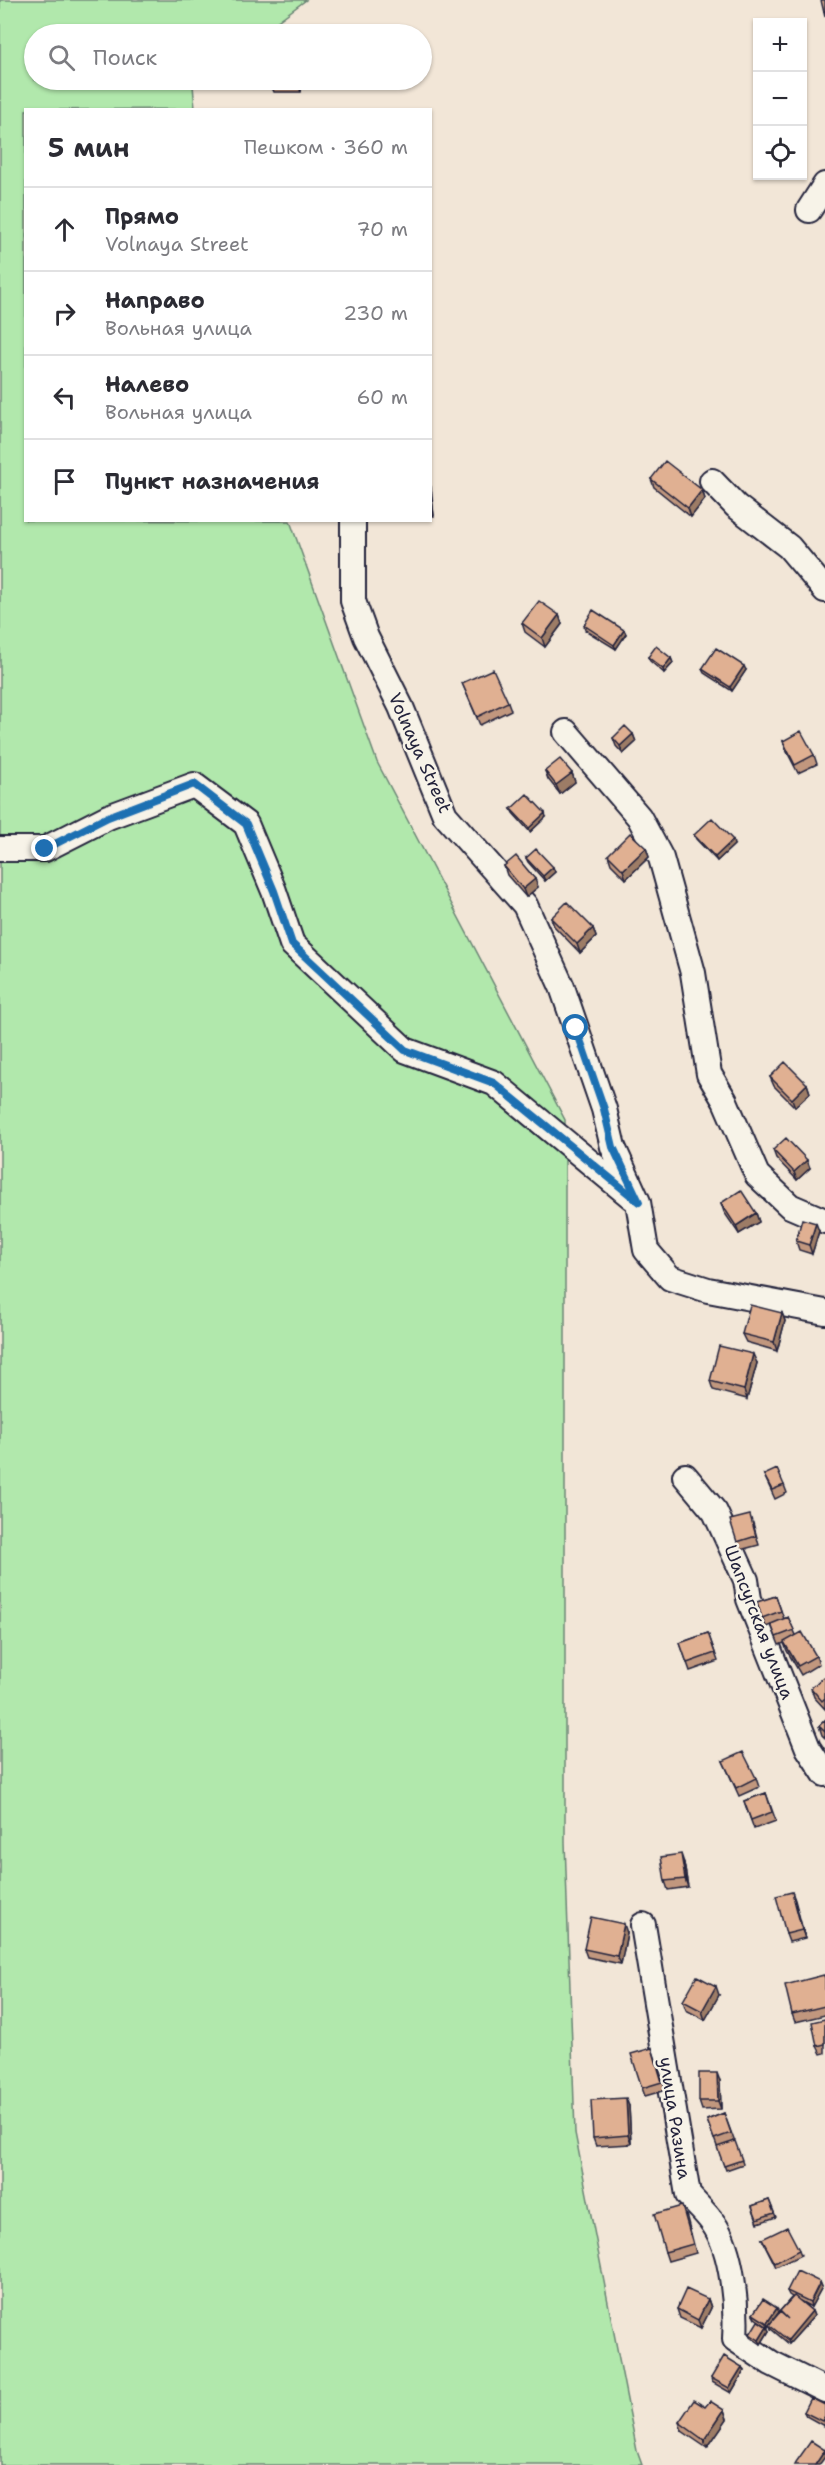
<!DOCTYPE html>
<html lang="ru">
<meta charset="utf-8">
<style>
:root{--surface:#fff;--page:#f2f2f3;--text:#2b2b33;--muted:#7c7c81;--line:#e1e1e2}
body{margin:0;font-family:"Shantell Sans",sans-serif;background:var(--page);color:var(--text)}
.controls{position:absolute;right:18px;top:18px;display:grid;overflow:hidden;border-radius:0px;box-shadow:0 2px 4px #0004}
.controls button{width:54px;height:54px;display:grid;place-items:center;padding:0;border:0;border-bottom:2px solid var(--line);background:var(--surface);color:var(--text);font:30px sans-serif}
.stop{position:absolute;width:18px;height:18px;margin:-14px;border:4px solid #1f6fb2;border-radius:50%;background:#fff}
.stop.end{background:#1f6fb2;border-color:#fff;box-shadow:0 2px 6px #0008}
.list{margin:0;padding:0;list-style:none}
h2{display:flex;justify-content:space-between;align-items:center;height:78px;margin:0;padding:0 24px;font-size:26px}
h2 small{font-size:20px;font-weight:400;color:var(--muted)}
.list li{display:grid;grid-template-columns:39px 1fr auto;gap:18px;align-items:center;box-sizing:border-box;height:84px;padding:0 24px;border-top:2px solid var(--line)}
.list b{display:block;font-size:22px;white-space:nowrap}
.list p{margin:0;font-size:20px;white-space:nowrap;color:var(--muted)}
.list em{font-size:20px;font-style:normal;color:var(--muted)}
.icon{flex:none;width:33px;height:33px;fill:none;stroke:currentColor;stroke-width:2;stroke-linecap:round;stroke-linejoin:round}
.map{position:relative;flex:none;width:825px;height:2465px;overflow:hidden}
.search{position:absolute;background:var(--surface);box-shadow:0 2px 4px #0004;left:24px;top:24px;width:408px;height:66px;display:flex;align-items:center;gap:15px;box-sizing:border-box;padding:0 21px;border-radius:33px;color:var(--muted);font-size:22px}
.panel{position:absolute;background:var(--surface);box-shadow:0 2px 4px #0004;left:24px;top:108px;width:408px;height:414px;border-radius:0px}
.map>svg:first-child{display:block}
.green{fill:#b1e8ac;stroke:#6a8574;stroke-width:1.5}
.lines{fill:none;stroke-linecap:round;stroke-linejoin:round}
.minor-casing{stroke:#22223b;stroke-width:28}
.minor{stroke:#f7f3e8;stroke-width:24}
.wall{fill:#c1977e;stroke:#22223b;stroke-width:1.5}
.shaded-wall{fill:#9d7b66;stroke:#22223b;stroke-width:1.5}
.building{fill:#e0b092;stroke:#22223b;stroke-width:1.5}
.route{stroke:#1f6fb2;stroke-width:8}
.labels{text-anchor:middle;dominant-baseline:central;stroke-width:5;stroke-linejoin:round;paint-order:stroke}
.street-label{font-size:18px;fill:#22223b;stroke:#f7f3e8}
</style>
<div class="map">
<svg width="825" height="2465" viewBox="0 0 825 2465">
<rect width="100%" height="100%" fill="#f2e6d7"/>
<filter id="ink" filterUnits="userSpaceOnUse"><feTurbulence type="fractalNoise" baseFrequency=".0167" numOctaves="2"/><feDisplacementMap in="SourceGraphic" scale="12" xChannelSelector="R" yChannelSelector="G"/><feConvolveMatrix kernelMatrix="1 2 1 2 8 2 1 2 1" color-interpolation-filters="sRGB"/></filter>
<g filter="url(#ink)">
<path class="green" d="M0,0H306L260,34H34V80H200L193,85L195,109L26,110V520L290,521L377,762L565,1120V1842L575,2133L637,2451L642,2465H0Z"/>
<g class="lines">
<defs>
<path id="minor" d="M809,210L825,185
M712,481L736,506L789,547L825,590
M353,520V601L366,637L401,707L445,815L525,905L562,987L604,1109L613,1147L638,1202L646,1250L670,1278L708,1290L825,1312
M566,732L639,817L661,858L693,973L709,1074L725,1101L757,1175L790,1206L825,1221
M0,849H45L108,817L194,785L246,824L274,891L292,944L405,1050L494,1083L633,1198
M685,1476L715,1512L746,1580L749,1599L808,1748L825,1774
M643,1925L688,2195C696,2204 706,2213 713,2223C733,2251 737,2306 735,2339L771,2363L825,2390"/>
</defs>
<use href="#minor" class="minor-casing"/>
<use href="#minor" class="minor"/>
</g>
<path class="wall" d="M269,80H301V92H274Z
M651,479L702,490L705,499L691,517L654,487Z
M430,485L434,516H430Z
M559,615L562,624L545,647L525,632L522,623Z
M584,625L624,630L626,634L616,649L585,630Z
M648,657L671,658L673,663L664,673L650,661Z
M702,669L746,670L732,691L704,673Z
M462,683L508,702L511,710L480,725Z
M633,734L636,742L623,754L616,746L613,738Z
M783,741L814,755L817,764L798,773L786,750Z
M545,771L572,773L575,782L560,794L548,779Z
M511,809L546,817L530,832L513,813Z
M694,835L734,845L717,861L696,839Z
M646,848L649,857L626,879L611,864L608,855Z
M526,858L555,872L545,881L528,862Z
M504,866L535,879L538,887L526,897L507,875Z
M551,918L593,928L596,937L580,953L554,926Z
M770,1077L807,1084L810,1093L795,1107L774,1086Z
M773,1150L810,1168L797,1180L776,1158Z
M721,1203L756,1213L759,1222L739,1234L724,1212Z
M819,1231L812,1254L799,1250L796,1241Z
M782,1313L785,1321L777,1351L746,1342L742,1334Z
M757,1363L747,1399L713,1390L710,1381Z
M764,1475L784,1485L787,1493L775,1499Z
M753,1523L759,1545L740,1550L737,1542Z
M776,1596L784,1619L788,1617L796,1635L816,1656L819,1664L801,1675L787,1651L784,1643L779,1645L771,1625L766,1627L757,1602Z
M708,1633L718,1661L690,1671L680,1643Z
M825,1679V1709L814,1697L811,1688Z
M825,1720V1738L822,1735L819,1726Z
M723,1761L756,1778L759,1787L739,1796Z
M766,1793L776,1821L754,1829L744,1801Z
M684,1863L688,1887L668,1890L665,1881Z
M792,1892L805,1938L789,1942L786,1934Z
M627,1933L621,1964L587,1957L584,1949Z
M825,1978V2015L795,2022L792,2014Z
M719,1995L705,2020L686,2010L683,2001Z
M825,2019V2053L821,2054L817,2046Z
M652,2048L666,2090L645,2096L642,2088Z
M720,2081L721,2109L702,2110L699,2101Z
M629,2106L631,2144L596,2146L593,2138Z
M724,2113L743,2164L726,2170L707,2120Z
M769,2200L776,2217L758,2223L752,2206Z
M686,2214L696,2253L668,2261L665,2252Z
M762,2239L799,2250L801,2255L776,2267Z
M820,2282L822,2287L811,2307L800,2301L812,2311L814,2316L789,2344L771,2329L770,2325L768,2327L755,2318L753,2314L779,2312L773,2320L781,2314L780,2311L792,2297L789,2295L787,2291Z
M708,2299L711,2308L701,2328L680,2318L677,2309Z
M767,2327L769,2331L761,2344L752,2338L750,2334Z
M742,2367L744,2371L731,2393L712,2382L711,2378Z
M825,2405L824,2426L806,2416L804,2412Z
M705,2407L724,2410L727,2419L707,2448L682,2431L679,2422Z"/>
<path class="shaded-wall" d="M296,80H301V92Z
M430,485L431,487L434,516L431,507Z
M702,490L705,499L691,517L688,508Z
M559,615L562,624L545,647L542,638Z
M624,630L626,634L616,649L614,645Z
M671,658L673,663L664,673L663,669Z
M744,666L746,670L732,691L730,687Z
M633,734L636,742L623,754L620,746Z
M572,773L575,782L560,794L556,785Z
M545,813L546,817L530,832L529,828Z
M733,840L734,845L717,861L715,857Z
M646,848L649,857L626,879L623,870Z
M553,867L555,872L545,881L543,876Z
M535,879L538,887L526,897L523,889Z
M593,928L596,937L580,953L577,944Z
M807,1084L810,1093L795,1107L792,1099Z
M807,1160L810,1168L797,1180L794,1172Z
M756,1213L759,1222L739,1234L736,1226Z
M816,1223L819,1231L812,1254L809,1245Z
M782,1313L785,1321L777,1351L774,1342Z
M753,1354L757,1363L747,1399L744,1390Z
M681,1854L684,1863L688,1887L685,1879Z
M792,1892L795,1900L805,1938L802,1930Z
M624,1924L627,1933L621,1964L617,1956Z
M716,1986L719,1995L705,2020L702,2011Z
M717,2073L720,2081L721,2109L718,2101Z
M626,2098L629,2106L631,2144L628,2135Z
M820,2282L822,2287L811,2307L810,2302Z
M708,2299L711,2308L701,2328L698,2320Z
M777,2308L779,2312L768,2327L767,2323Z
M812,2311L814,2316L789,2344L788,2340Z
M767,2327L769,2331L761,2344L759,2340Z
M742,2367L744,2371L731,2393L729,2388Z
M724,2410L727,2419L707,2448L704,2440Z
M825,2450V2457L819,2465H815Z"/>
<path class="building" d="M821,0H825V17Z
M665,461L702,490L688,508L651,479Z
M539,601L559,615L542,638L522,623Z
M593,610L624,630L614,645L584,625Z
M656,646L671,658L663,669L648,657Z
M716,648L744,666L730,687L702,669Z
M493,669L508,702L477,717L462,683Z
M625,726L633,734L620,746L613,738Z
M801,731L814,755L795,765L783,741Z
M560,759L572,773L556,785L545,771Z
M527,794L545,813L529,828L511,809Z
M712,818L733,840L715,857L694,835Z
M630,833L646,848L623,870L608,855Z
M536,849L553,867L543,876L526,858Z
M516,856L535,879L523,889L504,866Z
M567,902L593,928L577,944L551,918Z
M785,1062L807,1084L792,1099L770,1077Z
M786,1138L807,1160L794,1172L773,1150Z
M741,1190L756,1213L736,1226L721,1203Z
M802,1219L816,1223L809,1245L796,1241Z
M750,1305L782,1313L774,1342L742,1334Z
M719,1346L753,1354L744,1390L710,1381Z
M777,1469L784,1485L772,1490L764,1475Z
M750,1515L756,1536L737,1542L730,1520Z
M776,1596L781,1611L762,1618L757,1602Z
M788,1617L794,1630L776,1637L771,1624Z
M802,1632L816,1656L798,1666L784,1642Z
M708,1633L715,1653L687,1663L680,1643Z
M823,1677L825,1679V1698L822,1701L811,1688Z
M825,1720V1732L819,1726Z
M743,1752L756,1778L736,1788L723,1761Z
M766,1793L772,1812L751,1820L744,1801Z
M681,1854L685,1879L665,1881L661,1857Z
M792,1892L802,1930L786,1934L776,1896Z
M591,1917L624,1924L617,1956L584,1949Z
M824,1975L825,1980V2006L792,2014L785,1985Z
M697,1976L716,1986L702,2011L683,2001Z
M825,2019V2044L817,2046L812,2022Z
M652,2048L662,2082L642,2088L631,2054Z
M699,2073H717L718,2101H699Z
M626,2098L628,2135L593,2138L591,2100Z
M724,2113L731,2133L714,2139L707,2120Z
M735,2141L742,2160L724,2166L717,2147Z
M769,2200L774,2213L757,2219L752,2206Z
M682,2206L693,2244L665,2252L654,2214Z
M787,2227L799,2250L775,2263L762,2239Z
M797,2271L820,2282L810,2302L787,2291Z
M686,2289L708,2299L698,2320L677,2309Z
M794,2296L812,2311L788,2340L769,2325L780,2312L788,2319L780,2311Z
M763,2299L777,2308L767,2323L753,2314Z
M758,2321L767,2327L759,2340L750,2334Z
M724,2356L742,2367L729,2388L711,2378Z
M811,2398L825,2405V2416L822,2421L804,2412Z
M694,2400L705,2407L710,2401L724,2410L704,2440L679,2422Z
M811,2441L825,2450L815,2465H794Z"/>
</g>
<g class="lines" filter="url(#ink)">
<path class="route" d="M45,849L108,817L194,784L246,824L274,891L292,944L405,1050L494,1083L639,1202L613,1147L604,1109L576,1028"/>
</g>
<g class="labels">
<g class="street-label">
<text transform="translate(420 753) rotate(66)">Volnaya Street</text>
<text transform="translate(759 1622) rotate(69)">Шапсугская улица</text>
<text transform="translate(675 2118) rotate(81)">улица Разина</text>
</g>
</g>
</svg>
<div class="controls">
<button>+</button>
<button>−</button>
<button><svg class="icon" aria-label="locate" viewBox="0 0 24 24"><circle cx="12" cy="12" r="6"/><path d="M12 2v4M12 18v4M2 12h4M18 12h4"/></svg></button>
</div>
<div class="stop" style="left:576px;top:1028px"></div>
<div class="stop end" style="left:45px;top:849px"></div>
<div class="search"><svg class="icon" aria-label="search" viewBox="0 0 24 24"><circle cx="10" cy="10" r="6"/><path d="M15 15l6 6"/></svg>Поиск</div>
<section class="panel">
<h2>5 мин<small>Пешком · 360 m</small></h2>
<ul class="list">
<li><svg class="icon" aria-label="ahead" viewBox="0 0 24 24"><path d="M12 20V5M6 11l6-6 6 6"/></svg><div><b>Прямо</b><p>Volnaya Street</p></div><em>70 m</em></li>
<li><svg class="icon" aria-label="right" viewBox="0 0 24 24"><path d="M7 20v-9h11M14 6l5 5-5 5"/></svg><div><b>Направо</b><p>Вольная улица</p></div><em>230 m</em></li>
<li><svg class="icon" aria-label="left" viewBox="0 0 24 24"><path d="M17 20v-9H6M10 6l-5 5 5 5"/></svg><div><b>Налево</b><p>Вольная улица</p></div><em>60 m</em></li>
<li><svg class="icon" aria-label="arrive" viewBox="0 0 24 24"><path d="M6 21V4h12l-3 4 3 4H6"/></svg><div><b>Пункт назначения</b></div></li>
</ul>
</section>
</div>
